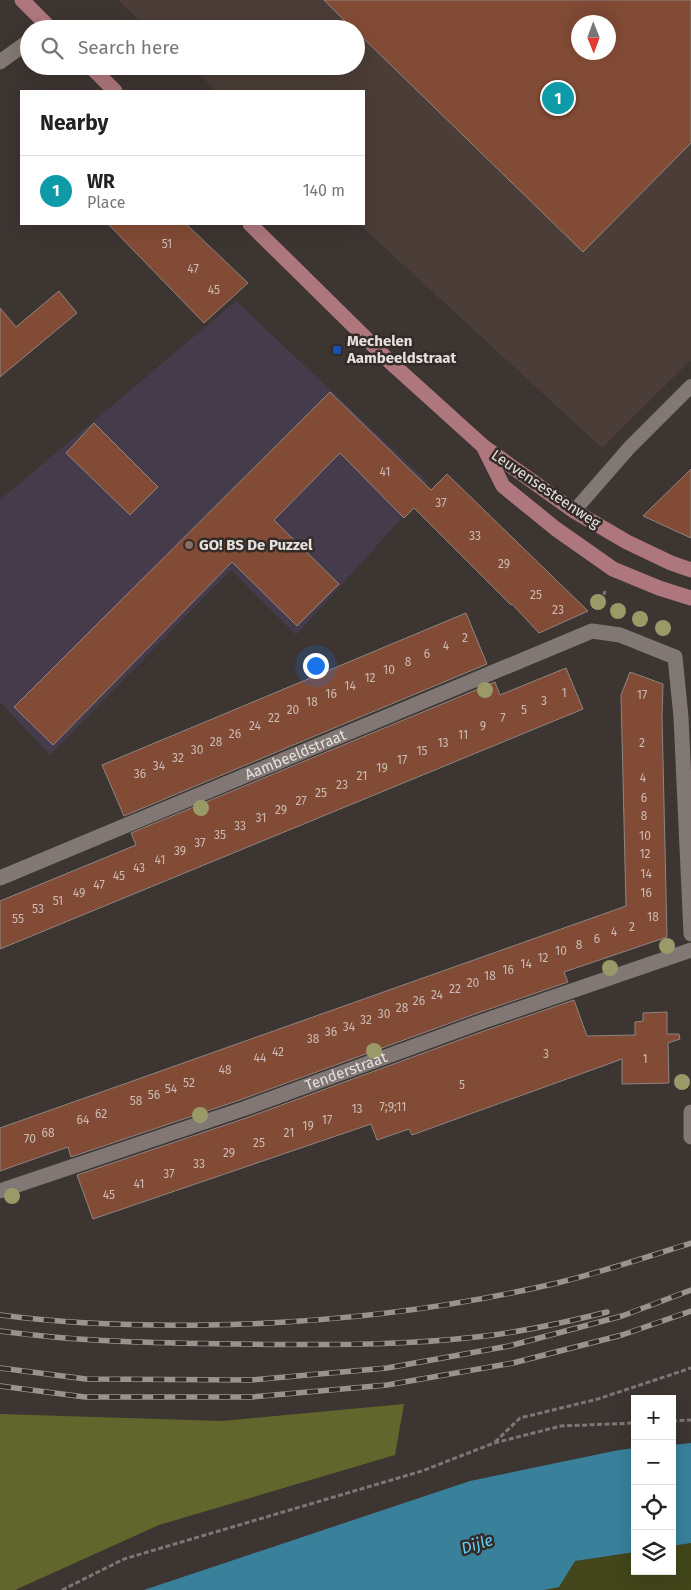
<!DOCTYPE html>
<meta charset="utf-8">
<style>
:root{--surface:#fff;--page:#f6f6f6;--text:#222;--muted:#767676;--line:#e0e0e0;--accent:#845a38}
body{margin:0;font-family:"Fira Sans",sans-serif;background:var(--page);color:var(--text)}
.controls{position:absolute;right:15px;bottom:15px;display:grid;overflow:hidden;border-radius:0px;box-shadow:0 5px 20px #0002}
.controls button{width:45px;height:45px;display:grid;place-items:center;padding:0;border:0;border-bottom:1px solid var(--line);background:var(--surface);color:var(--text);font:25px sans-serif}
.compass{position:absolute;left:571px;top:15px;width:45px;height:45px;border-radius:50%;background:var(--surface);box-shadow:0 5px 20px #0002;rotate:179deg}
.you{position:absolute;left:315px;top:665px;width:18px;height:18px;margin:-12px;border:4px solid #fff;border-radius:50%;background:#1a73e8;box-shadow:0 0 0 8px #1a73e833}
.badge{display:grid;place-items:center;width:32px;height:32px;border-radius:50%;background:var(--accent);color:#fff;font-size:16px;font-weight:700}
.pin{position:absolute;translate:-50% -50%;border:2px solid #fff;box-shadow:0 1px 5px #0006}
.list{margin:0;padding:0;list-style:none}
h2{display:flex;justify-content:space-between;align-items:center;height:65px;margin:0;padding:0 20px;font-size:21px}
h2 small{font-size:16px;font-weight:400;color:var(--muted)}
.list li{display:grid;grid-template-columns:32px 1fr auto;gap:15px;align-items:center;box-sizing:border-box;height:70px;padding:0 20px;border-top:1px solid var(--line)}
.list b{display:block;font-size:19px;white-space:nowrap}
.list p{margin:0;font-size:16px;white-space:nowrap;color:var(--muted)}
.list em{font-size:16px;font-style:normal;color:var(--muted)}
.icon{flex:none;width:28px;height:28px;fill:none;stroke:currentColor;stroke-width:2;stroke-linecap:round;stroke-linejoin:round}
.map{position:relative;flex:none;width:691px;height:1590px;overflow:hidden}
.search{position:absolute;background:var(--surface);box-shadow:0 5px 20px #0002;left:20px;top:20px;width:345px;height:55px;display:flex;align-items:center;gap:12px;box-sizing:border-box;padding:0 18px;border-radius:28px;color:var(--muted);font-size:19px}
.panel{position:absolute;background:var(--surface);box-shadow:0 5px 20px #0002;left:20px;top:90px;width:345px;height:135px;border-radius:0px}
.map>svg:first-child{display:block}
.built{fill:#4b3d37;fill-rule:evenodd}
.education{fill:#453b4b}
.green{fill:#42461a}
.forest{fill:#61672c}
.water{fill:#39809b}
.building{fill:#824b35;stroke:#8e8582;fill-rule:evenodd}
.lines{fill:none;stroke-linecap:round;stroke-linejoin:round}
.path{stroke:#7d7674;stroke-width:3;stroke-dasharray:5 2.5;stroke-linecap:butt}
.lane{stroke:#817875;stroke-width:14}
.street{stroke:#817875;stroke-width:15}
.primary{stroke:#ad777d;stroke-width:15}
.rail-casing{stroke:#999390;stroke-width:5.5}
.rail{stroke:#332b28;stroke-width:4;stroke-dasharray:11;stroke-linecap:butt}
.tree{fill:#999a68}
.transit-dot{fill:#1a4fb4;stroke:#332b28;stroke-width:2}
.education-dot{fill:#8d6e63;stroke:#332b28;stroke-width:2}
.labels{text-anchor:middle;dominant-baseline:central;stroke-width:5;stroke-linejoin:round;paint-order:stroke}
.number-label{font-size:12px;fill:#ccbbb4}
.poi-label{font-size:15px;font-weight:bold;fill:#e5e0de;stroke:#332b28;text-anchor:start}
.street-label{font-size:15px;fill:#e5e0de;stroke:#332b28}
.water-label{font-size:16px;font-style:italic;fill:#65cef5;stroke:#332b28}
</style>
<div class="map">
<svg width="691" height="1590" viewBox="0 0 691 1590">
<rect width="100%" height="100%" fill="#3d3532"/>
<path class="built" d="M118,0H691V360L602,448L359,224H364V91H216L189,66H356V29H149ZM578,22H608V52H578Z"/>
<path class="education" d="M236,301L428,482L400,520L296,635L231,570L50,755L0,702V500Z"/>
<path class="green" d="M691,1543V1590H544L559,1587L575,1561L635,1552V1571H672V1546Z"/>
<path class="forest" d="M404,1404L395,1455L159,1525L15,1590H0V1414L222,1421Z"/>
<path class="water" d="M691,1443V1543L672,1546V1445Z
M635,1448V1552L575,1561L559,1587L544,1590H144L470,1481L619,1450Z"/>
<path class="building" d="M324,0H691V143L583,252L356,31V29H353ZM578,22H608V52H578Z
M108,224H186L248,283L204,323Z
M59,291L77,313L0,377V308L16,327Z
M330,392L431,490L447,474L588,611L539,633L512,604L511,605L414,508L404,518L340,453L274,520L339,584L297,626L232,562L53,745L14,707Z
M94,423L158,487L130,515L66,453Z
M691,469V538L643,516Z
M466,613L487,664L124,816L102,765Z
M566,668L583,709L0,949V901L136,845L131,833L495,682L500,695Z
M630,672L663,684L662,716L667,937L564,972L568,982L475,1014L240,1100L71,1157L68,1147L0,1171V1128L626,906L621,695Z
M574,1000L587,1036L635,1035V1022L643,1021V1013L667,1012V1034H679L680,1039L668,1043L669,1083L622,1084V1059L412,1135L409,1129L377,1140L371,1124L93,1219L77,1175L246,1118L481,1032Z"/>
<g class="lines">
<path class="path" d="M599,609L605,591
M672,1421L691,1420
M495,1442L520,1418L598,1399L691,1368
M62,1590L124,1559L422,1471L494,1443L561,1426L635,1423"/>
<path class="lane" d="M574,511L629,448L691,386"/>
<g class="street">
<path d="M0,62L29,41"/>
<path id="s1" d="M0,878L592,631L620,635L675,657L681,717L691,934"/>
<path d="M691,1137V1112"/>
<path id="s2" d="M0,1191L243,1109L478,1023L691,950"/>
</g>
<path class="primary" d="M22,0L51,29
M90,66L115,91
M250,224L389,361L483,446L574,511L627,542L671,563L691,570
M484,448L503,486L556,529L613,569L659,588L691,598"/>
<defs>
<path id="rail" d="M0,1315C69,1324 139,1326 208,1325C325,1323 442,1310 557,1283C602,1272 647,1257 691,1243
M0,1331C79,1342 159,1343 238,1344C320,1345 403,1346 485,1336C526,1331 567,1322 607,1312
M0,1368L86,1379L251,1380L387,1368L509,1346L622,1316L691,1290
M0,1386L85,1397H252L387,1385L513,1363L622,1335L691,1311"/>
</defs>
<use href="#rail" class="rail-casing"/>
<use href="#rail" class="rail"/>
</g>
<g class="tree">
<circle cx="598" cy="602" r="8"/>
<circle cx="618" cy="611" r="8"/>
<circle cx="640" cy="619" r="8"/>
<circle cx="663" cy="628" r="8"/>
<circle cx="485" cy="690" r="8"/>
<circle cx="201" cy="808" r="8"/>
<circle cx="667" cy="946" r="8"/>
<circle cx="610" cy="968" r="8"/>
<circle cx="374" cy="1051" r="8"/>
<circle cx="682" cy="1082" r="8"/>
<circle cx="200" cy="1115" r="8"/>
<circle cx="12" cy="1196" r="8"/>
</g>
<rect class="transit-dot" x="332" y="345" width="10" height="10" rx="2.5"/>
<circle class="education-dot" cx="189" cy="545" r="5"/>
<g class="labels">
<g class="number-label">
<text x="167" y="244">51</text>
<text x="193" y="269">47</text>
<text x="214" y="290">45</text>
<text x="385" y="472">41</text>
<text x="441" y="503">37</text>
<text x="475" y="536">33</text>
<text x="504" y="564">29</text>
<text x="536" y="595">25</text>
<text x="558" y="610">23</text>
<text x="465" y="638">2</text>
<text x="446" y="646">4</text>
<text x="427" y="654">6</text>
<text x="408" y="662">8</text>
<text x="389" y="670">10</text>
<text x="370" y="678">12</text>
<text x="350" y="686">14</text>
<text x="564" y="693">1</text>
<text x="331" y="694">16</text>
<text x="642" y="695">17</text>
<text x="544" y="701">3</text>
<text x="312" y="702">18</text>
<text x="293" y="710">20</text>
<text x="524" y="710">5</text>
<text x="274" y="718">22</text>
<text x="503" y="718">7</text>
<text x="255" y="726">24</text>
<text x="483" y="726">9</text>
<text x="235" y="734">26</text>
<text x="463" y="735">11</text>
<text x="216" y="742">28</text>
<text x="443" y="743">13</text>
<text x="642" y="743">2</text>
<text x="197" y="750">30</text>
<text x="422" y="751">15</text>
<text x="178" y="758">32</text>
<text x="402" y="760">17</text>
<text x="159" y="766">34</text>
<text x="382" y="768">19</text>
<text x="140" y="774">36</text>
<text x="362" y="776">21</text>
<text x="643" y="778">4</text>
<text x="342" y="785">23</text>
<text x="321" y="793">25</text>
<text x="644" y="798">6</text>
<text x="301" y="801">27</text>
<text x="281" y="810">29</text>
<text x="644" y="816">8</text>
<text x="261" y="818">31</text>
<text x="240" y="826">33</text>
<text x="220" y="835">35</text>
<text x="645" y="836">10</text>
<text x="200" y="843">37</text>
<text x="180" y="851">39</text>
<text x="645" y="854">12</text>
<text x="160" y="860">41</text>
<text x="139" y="868">43</text>
<text x="646" y="874">14</text>
<text x="119" y="876">45</text>
<text x="99" y="885">47</text>
<text x="79" y="893">49</text>
<text x="646" y="893">16</text>
<text x="58" y="901">51</text>
<text x="38" y="909">53</text>
<text x="653" y="917">18</text>
<text x="18" y="919">55</text>
<text x="632" y="927">2</text>
<text x="614" y="932">4</text>
<text x="597" y="939">6</text>
<text x="579" y="945">8</text>
<text x="561" y="951">10</text>
<text x="543" y="958">12</text>
<text x="526" y="964">14</text>
<text x="508" y="970">16</text>
<text x="490" y="976">18</text>
<text x="473" y="983">20</text>
<text x="455" y="989">22</text>
<text x="437" y="995">24</text>
<text x="419" y="1001">26</text>
<text x="402" y="1008">28</text>
<text x="384" y="1014">30</text>
<text x="366" y="1020">32</text>
<text x="349" y="1027">34</text>
<text x="331" y="1032">36</text>
<text x="313" y="1039">38</text>
<text x="278" y="1052">42</text>
<text x="546" y="1054">3</text>
<text x="260" y="1058">44</text>
<text x="645" y="1059">1</text>
<text x="225" y="1070">48</text>
<text x="189" y="1083">52</text>
<text x="462" y="1085">5</text>
<text x="171" y="1089">54</text>
<text x="154" y="1095">56</text>
<text x="136" y="1101">58</text>
<text x="393" y="1107">7;9;11</text>
<text x="357" y="1109">13</text>
<text x="101" y="1114">62</text>
<text x="83" y="1120">64</text>
<text x="327" y="1120">17</text>
<text x="308" y="1126">19</text>
<text x="48" y="1133">68</text>
<text x="289" y="1133">21</text>
<text x="30" y="1139">70</text>
<text x="259" y="1143">25</text>
<text x="229" y="1153">29</text>
<text x="199" y="1164">33</text>
<text x="169" y="1174">37</text>
<text x="139" y="1184">41</text>
<text x="109" y="1195">45</text>
</g>
<g class="poi-label">
<text x="347" y="341">Mechelen<tspan x="347" dy="17">Aambeeldstraat</tspan></text>
<text x="199" y="545">GO! BS De Puzzel</text>
</g>
<g class="street-label">
<text transform="translate(546 489) rotate(34)">Leuvensesteenweg</text>
<text stroke="none"><textPath href="#s1" startOffset="320">Aambeeldstraat</textPath></text>
<text stroke="none"><textPath href="#s2" startOffset="366">Tenderstraat</textPath></text>
</g>
<g class="water-label">
<text transform="translate(477 1544) rotate(-17)">Dijle</text>
</g>
</g>
</svg>
<div class="controls">
<button>+</button>
<button>−</button>
<button><svg class="icon" aria-label="locate" viewBox="0 0 24 24"><circle cx="12" cy="12" r="6"/><path d="M12 2v4M12 18v4M2 12h4M18 12h4"/></svg></button>
<button><svg class="icon" aria-label="layers" viewBox="0 0 24 24"><path d="M12 4l9 5-9 5-9-5zM3 14l9 5 9-5"/></svg></button>
</div>
<svg class="compass" viewBox="-18 -18 36 36"><path d="M0-13l5 13h-10z" fill="#e53935"/><path d="M0 13l5-13h-10z" fill="#767676"/></svg>
<div class="you"></div>
<div class="pin badge" style="left:558px;top:98px;background:#0f9aa8">1</div>
<div class="search"><svg class="icon" aria-label="search" viewBox="0 0 24 24"><circle cx="10" cy="10" r="6"/><path d="M15 15l6 6"/></svg>Search here</div>
<section class="panel">
<h2>Nearby<small></small></h2>
<ul class="list">
<li><span class="badge" style="background:#0f9aa8">1</span><div><b>WR</b><p>Place</p></div><em>140 m</em></li>
</ul>
</section>
</div>
